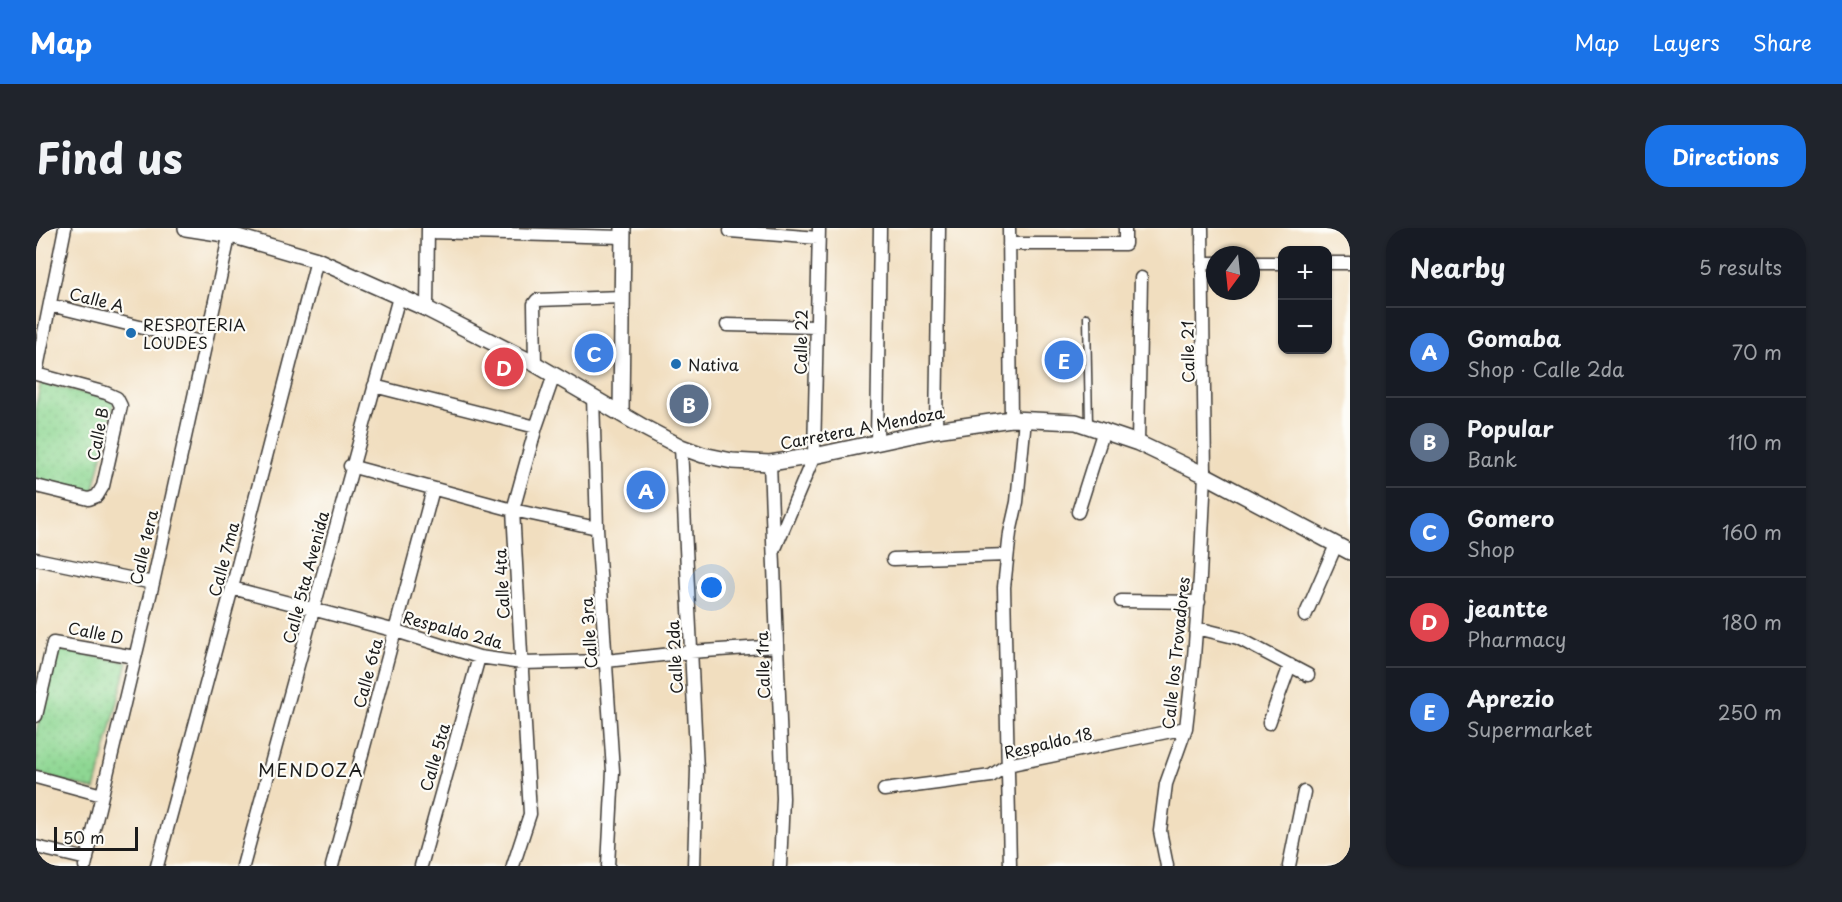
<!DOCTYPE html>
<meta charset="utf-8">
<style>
:root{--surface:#171b24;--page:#20242c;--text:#f1f3f6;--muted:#9ea1a6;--line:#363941;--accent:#1a73e8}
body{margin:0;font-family:"Playpen Sans",sans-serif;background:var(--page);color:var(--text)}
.controls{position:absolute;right:18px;top:18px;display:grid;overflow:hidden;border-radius:12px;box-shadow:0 2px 4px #0004}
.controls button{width:54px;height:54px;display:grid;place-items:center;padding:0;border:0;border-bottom:2px solid var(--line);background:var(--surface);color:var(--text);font:30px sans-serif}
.compass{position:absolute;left:1170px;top:18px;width:54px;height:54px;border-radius:50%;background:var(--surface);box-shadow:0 2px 4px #0004;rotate:195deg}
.scale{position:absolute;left:18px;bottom:15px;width:84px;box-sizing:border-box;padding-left:6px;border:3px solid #1c1c1c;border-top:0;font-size:16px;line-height:21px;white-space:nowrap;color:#1c1c1c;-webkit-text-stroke:4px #fdfcf7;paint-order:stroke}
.you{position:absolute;left:676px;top:360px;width:21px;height:21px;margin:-15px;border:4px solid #fff;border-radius:50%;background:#1a73e8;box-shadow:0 0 0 9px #1a73e833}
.badge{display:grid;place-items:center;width:39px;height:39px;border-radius:50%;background:var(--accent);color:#fff;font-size:20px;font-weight:700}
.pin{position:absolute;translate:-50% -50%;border:3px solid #fff;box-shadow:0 2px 6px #0006}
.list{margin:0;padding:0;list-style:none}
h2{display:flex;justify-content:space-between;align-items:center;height:78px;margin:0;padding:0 24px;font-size:26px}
h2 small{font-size:20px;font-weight:400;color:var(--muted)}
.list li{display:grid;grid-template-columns:39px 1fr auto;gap:18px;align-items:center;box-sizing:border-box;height:90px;padding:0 24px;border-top:2px solid var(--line)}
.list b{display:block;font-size:22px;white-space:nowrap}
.list p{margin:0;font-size:20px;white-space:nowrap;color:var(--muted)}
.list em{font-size:20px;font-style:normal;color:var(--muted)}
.map{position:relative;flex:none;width:1314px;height:638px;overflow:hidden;border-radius:24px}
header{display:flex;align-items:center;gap:36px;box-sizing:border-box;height:84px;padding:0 30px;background:var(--accent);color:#fff}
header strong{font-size:28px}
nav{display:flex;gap:33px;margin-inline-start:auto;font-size:21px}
.intro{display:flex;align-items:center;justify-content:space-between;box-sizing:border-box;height:144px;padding:0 36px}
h1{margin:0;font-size:42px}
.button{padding:15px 27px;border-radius:24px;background:var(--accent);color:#fff;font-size:21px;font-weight:700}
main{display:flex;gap:36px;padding:0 36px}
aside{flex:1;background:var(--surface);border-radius:24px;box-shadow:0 2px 4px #0004}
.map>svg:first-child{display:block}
.park{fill:url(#park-dots);stroke:#557a58;stroke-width:1.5}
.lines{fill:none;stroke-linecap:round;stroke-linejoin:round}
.service-casing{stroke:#3c3934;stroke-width:9}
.minor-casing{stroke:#3c3934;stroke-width:15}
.tertiary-casing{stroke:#3c3934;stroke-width:18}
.service{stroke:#fff;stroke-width:6}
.minor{stroke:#fff;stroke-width:12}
.tertiary{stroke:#fff;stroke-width:15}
.poi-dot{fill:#1f6fb2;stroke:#fdfcf7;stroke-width:2}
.labels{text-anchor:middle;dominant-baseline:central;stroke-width:4.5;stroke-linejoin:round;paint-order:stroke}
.street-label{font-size:16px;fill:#1c1c1c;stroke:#fdfcf7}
.poi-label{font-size:16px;fill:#1c1c1c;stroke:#fdfcf7;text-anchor:start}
.neighbourhood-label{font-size:18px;letter-spacing:1.5px;fill:#1c1c1c;stroke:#fdfcf7}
</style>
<header>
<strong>Map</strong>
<nav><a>Map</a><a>Layers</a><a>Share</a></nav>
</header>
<div class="intro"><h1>Find us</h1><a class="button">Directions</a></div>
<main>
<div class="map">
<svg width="1314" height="638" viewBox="0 0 1314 638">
<defs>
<pattern id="park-dots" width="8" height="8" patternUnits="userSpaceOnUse" patternTransform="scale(1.5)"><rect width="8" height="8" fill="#8ed793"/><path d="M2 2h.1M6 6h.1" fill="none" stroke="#7ab87e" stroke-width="1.8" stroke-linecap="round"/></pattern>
</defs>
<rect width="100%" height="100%" fill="#fdfcf7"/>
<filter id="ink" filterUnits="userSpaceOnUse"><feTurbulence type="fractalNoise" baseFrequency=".0167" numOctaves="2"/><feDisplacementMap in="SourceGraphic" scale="12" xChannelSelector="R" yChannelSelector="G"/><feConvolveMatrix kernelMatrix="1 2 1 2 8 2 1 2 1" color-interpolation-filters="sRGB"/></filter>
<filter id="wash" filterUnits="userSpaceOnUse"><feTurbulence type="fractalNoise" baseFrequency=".008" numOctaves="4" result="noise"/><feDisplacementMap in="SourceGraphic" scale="24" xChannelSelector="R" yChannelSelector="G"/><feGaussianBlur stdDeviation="1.35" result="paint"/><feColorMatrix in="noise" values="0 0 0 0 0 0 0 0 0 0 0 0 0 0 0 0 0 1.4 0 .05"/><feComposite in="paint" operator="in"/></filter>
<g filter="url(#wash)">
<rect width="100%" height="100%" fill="#f1debf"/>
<path class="park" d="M5,155L79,172L57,266L0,252V177Z
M19,421L92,434L59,562L0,545V505Z"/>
</g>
<g filter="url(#ink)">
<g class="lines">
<defs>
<path id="service" d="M1051,89L1053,197"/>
<path id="minor" d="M973,0L975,191
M694,3L782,10
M393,4L587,9
M973,16H1089V0
M1166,35H1179
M1215,35H1246
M1292,35H1314
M14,77L169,115
M391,81L392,0
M691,97L781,99
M499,136L498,76L501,72L587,69
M0,145L29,0
M0,146L70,165L81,170L85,178L67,258L61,268L53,271L0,258
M338,158L500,199
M557,169L561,300L577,543L572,638
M900,202L903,0
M841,213L844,0
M1102,215L1105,50
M645,219L661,542L658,638
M734,235L747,570L744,638
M314,238L477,282L561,300
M1042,284L1068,202
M740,318L778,228L783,0
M0,331L117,355
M857,331L971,327
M196,360L360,403L443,429L486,435L570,433L654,424L741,418
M1085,373L1163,374
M1269,388L1300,317
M1161,400L1202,410L1272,447
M0,488L17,415L99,429
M1233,495L1254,437
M0,549L66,567
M848,562L955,548L971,537L1150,500
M0,619L51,631
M49,638L117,355L195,0
M121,638L196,360L281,32
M207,638C259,448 310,258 363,69
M296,638L397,261
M385,638L443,429
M477,638L494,586L477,282L500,199L518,147
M974,638L968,359L974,305L981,274L989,191
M1131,638L1124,603L1130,556L1150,500L1158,429L1164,349L1169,247L1166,0
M1253,638L1268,564"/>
<path id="tertiary" d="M150,0L195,7L281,32L391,81L499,136L609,200L645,219L667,227L696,233L734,235L778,228L900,202L975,191L1040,194L1102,215L1169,247L1314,324
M585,186L587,0"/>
</defs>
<use href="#service" class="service-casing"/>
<use href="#minor" class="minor-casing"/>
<use href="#tertiary" class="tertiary-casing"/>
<use href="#service" class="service"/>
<use href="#minor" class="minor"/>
<use href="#tertiary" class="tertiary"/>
</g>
</g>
<g class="poi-dot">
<circle cx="95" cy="105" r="6"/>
<circle cx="640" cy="136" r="6"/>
</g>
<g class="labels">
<g class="street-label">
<text transform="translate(61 71) rotate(14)">Calle A</text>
<text transform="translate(764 114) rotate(-89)">Calle 22</text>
<text transform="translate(1151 124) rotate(-91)">Calle 21</text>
<text transform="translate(826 199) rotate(-11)">Carretera A Mendoza</text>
<text transform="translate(61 206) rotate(-79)">Calle B</text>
<text transform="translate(107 319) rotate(-77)">Calle 1era</text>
<text transform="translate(187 331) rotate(-75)">Calle 7ma</text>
<text transform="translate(269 349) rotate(-75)">Calle 5ta Avenida</text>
<text transform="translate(465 356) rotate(-93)">Calle 4ta</text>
<text transform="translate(417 401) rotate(15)">Respaldo 2da</text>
<text transform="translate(60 404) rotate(11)">Calle D</text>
<text transform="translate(552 405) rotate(-94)">Calle 3ra</text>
<text transform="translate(1139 425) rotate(-84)">Calle los Trovadores</text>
<text transform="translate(638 429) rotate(-93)">Calle 2da</text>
<text transform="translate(726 437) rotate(-92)">Calle 1ra</text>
<text transform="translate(331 445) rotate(-75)">Calle 6ta</text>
<text transform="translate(1012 514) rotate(-13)">Respaldo 18</text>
<text transform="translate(398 529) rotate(-74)">Calle 5ta</text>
</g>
<g class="poi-label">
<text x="107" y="96">RESPOTERIA<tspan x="107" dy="18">LOUDES</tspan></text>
<text x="652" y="136">Nativa</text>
</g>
<g class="neighbourhood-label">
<text x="275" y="541">MENDOZA</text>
</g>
</g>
</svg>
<div class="controls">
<button>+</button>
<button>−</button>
</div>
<svg class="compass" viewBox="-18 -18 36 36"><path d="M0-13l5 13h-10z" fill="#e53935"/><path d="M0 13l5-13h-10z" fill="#9ea1a6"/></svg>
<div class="scale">50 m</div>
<div class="you"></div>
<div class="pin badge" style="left:610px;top:262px;background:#3f7fe0">A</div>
<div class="pin badge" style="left:653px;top:176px;background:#5c6f8a">B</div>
<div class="pin badge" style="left:558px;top:125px;background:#3f7fe0">C</div>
<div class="pin badge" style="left:468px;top:139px;background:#e0444e">D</div>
<div class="pin badge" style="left:1028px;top:132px;background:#3f7fe0">E</div>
</div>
<aside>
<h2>Nearby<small>5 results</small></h2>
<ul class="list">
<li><span class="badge" style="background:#3f7fe0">A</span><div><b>Gomaba</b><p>Shop · Calle 2da</p></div><em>70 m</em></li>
<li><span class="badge" style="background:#5c6f8a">B</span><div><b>Popular</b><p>Bank</p></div><em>110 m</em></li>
<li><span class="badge" style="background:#3f7fe0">C</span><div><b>Gomero</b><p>Shop</p></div><em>160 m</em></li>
<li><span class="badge" style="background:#e0444e">D</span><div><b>jeantte</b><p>Pharmacy</p></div><em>180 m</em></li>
<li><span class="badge" style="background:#3f7fe0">E</span><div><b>Aprezio</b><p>Supermarket</p></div><em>250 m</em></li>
</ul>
</aside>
</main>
